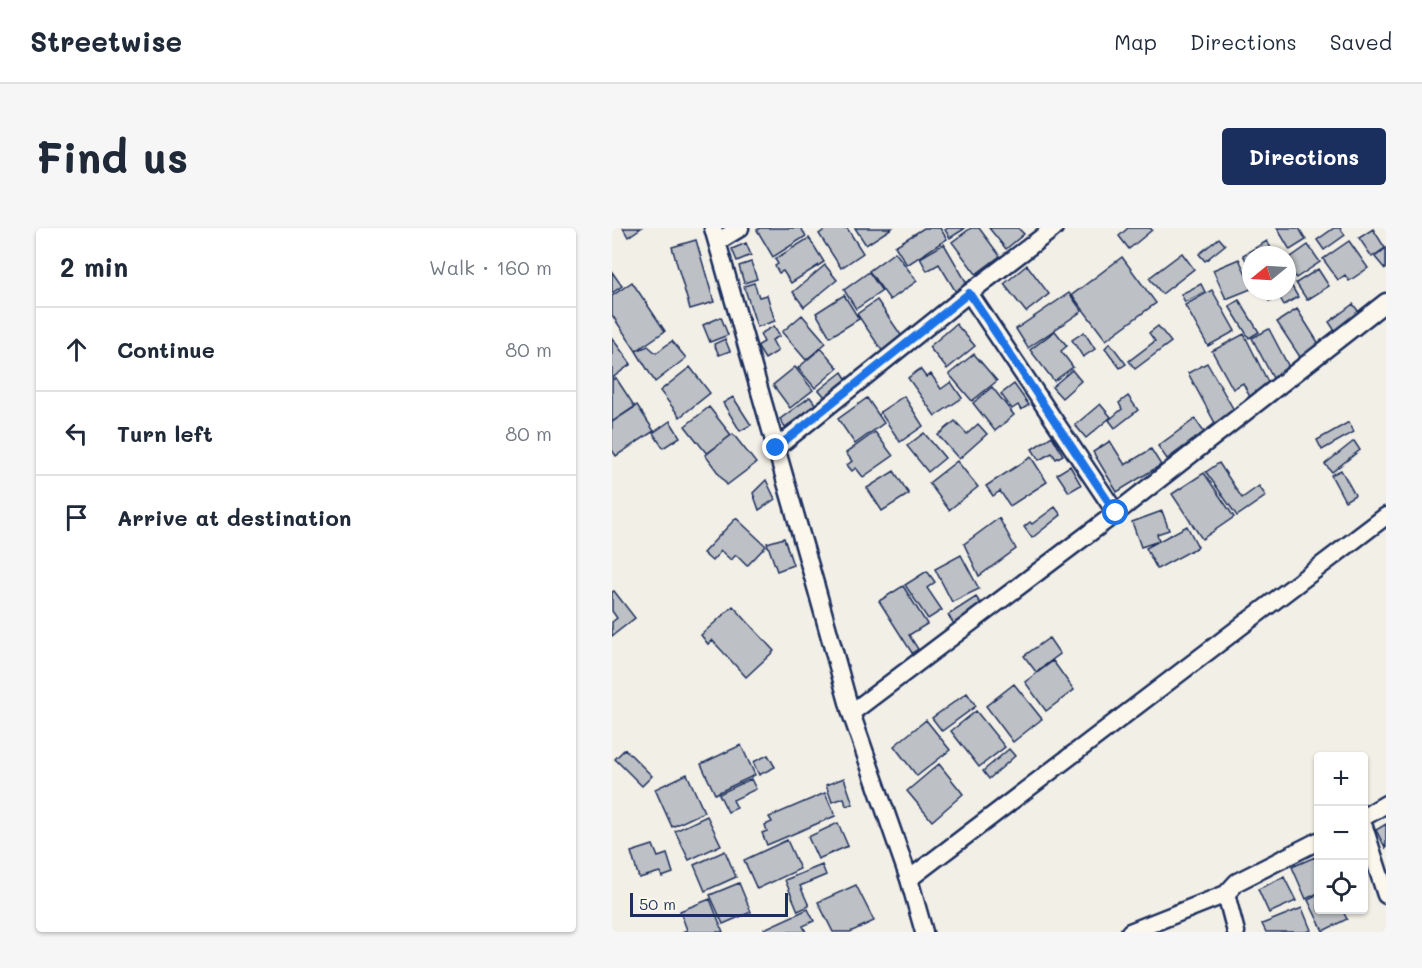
<!DOCTYPE html>
<meta charset="utf-8">
<style>
:root{--surface:#fff;--page:#f6f6f7;--text:#1f2937;--muted:#747a83;--line:#e0e1e3;--accent:#1b2f5e}
body{margin:0;font-family:Mali,sans-serif;background:var(--page);color:var(--text)}
.controls{position:absolute;right:18px;bottom:18px;display:grid;overflow:hidden;border-radius:6px;box-shadow:0 2px 4px #0004}
.controls button{width:54px;height:54px;display:grid;place-items:center;padding:0;border:0;border-bottom:2px solid var(--line);background:var(--surface);color:var(--text);font:30px sans-serif}
.compass{position:absolute;left:630px;top:18px;width:54px;height:54px;border-radius:50%;background:var(--surface);box-shadow:0 2px 4px #0004;rotate:252deg}
.scale{position:absolute;left:18px;bottom:15px;width:158px;box-sizing:border-box;padding-left:6px;border:3px solid #1b2f5e;border-top:0;font-size:16px;line-height:21px;white-space:nowrap;color:#1b2f5e;-webkit-text-stroke:4px #fbf7ec;paint-order:stroke}
.stop{position:absolute;width:18px;height:18px;margin:-14px;border:4px solid #1a73e8;border-radius:50%;background:#fff}
.stop.end{background:#1a73e8;border-color:#fff;box-shadow:0 2px 6px #0008}
.list{margin:0;padding:0;list-style:none}
h2{display:flex;justify-content:space-between;align-items:center;height:78px;margin:0;padding:0 24px;font-size:26px}
h2 small{font-size:20px;font-weight:400;color:var(--muted)}
.list li{display:grid;grid-template-columns:39px 1fr auto;gap:18px;align-items:center;box-sizing:border-box;height:84px;padding:0 24px;border-top:2px solid var(--line)}
.list b{display:block;font-size:22px;white-space:nowrap}
.list em{font-size:20px;font-style:normal;color:var(--muted)}
.icon{flex:none;width:33px;height:33px;fill:none;stroke:currentColor;stroke-width:2;stroke-linecap:round;stroke-linejoin:round}
.map{position:relative;flex:none;width:774px;height:704px;overflow:hidden;border-radius:6px}
header{display:flex;align-items:center;gap:36px;box-sizing:border-box;height:84px;padding:0 30px;background:var(--surface);border-bottom:2px solid var(--line)}
header strong{font-size:28px}
nav{display:flex;gap:33px;margin-inline-start:auto;font-size:21px}
.intro{display:flex;align-items:center;justify-content:space-between;box-sizing:border-box;height:144px;padding:0 36px}
h1{margin:0;font-size:42px}
.button{padding:15px 27px;border-radius:6px;background:var(--accent);color:#fff;font-size:21px;font-weight:700}
main{display:flex;gap:36px;padding:0 36px}
aside{flex:1;background:var(--surface);border-radius:6px;box-shadow:0 2px 4px #0004}
.map>svg:first-child{display:block}
.building{fill:#bdc0c4;stroke:#1b2f5e;stroke-width:1.5}
.lines{fill:none;stroke-linecap:round;stroke-linejoin:round}
.street-casing{stroke:#1b2f5e;stroke-width:21}
.street{stroke:#fbf7ec;stroke-width:16}
.route{stroke:#1a73e8;stroke-width:8}
</style>
<header>
<strong>Streetwise</strong>
<nav><a>Map</a><a>Directions</a><a>Saved</a></nav>
</header>
<div class="intro"><h1>Find us</h1><a class="button">Directions</a></div>
<main>
<aside>
<h2>2 min<small>Walk · 160 m</small></h2>
<ul class="list">
<li><svg class="icon" aria-label="ahead" viewBox="0 0 24 24"><path d="M12 20V5M6 11l6-6 6 6"/></svg><div><b>Continue</b></div><em>80 m</em></li>
<li><svg class="icon" aria-label="left" viewBox="0 0 24 24"><path d="M17 20v-9H6M10 6l-5 5 5 5"/></svg><div><b>Turn left</b></div><em>80 m</em></li>
<li><svg class="icon" aria-label="arrive" viewBox="0 0 24 24"><path d="M6 21V4h12l-3 4 3 4H6"/></svg><div><b>Arrive at destination</b></div></li>
</ul>
</aside>
<div class="map">
<svg width="774" height="704" viewBox="0 0 774 704">
<rect width="100%" height="100%" fill="#f2efe6"/>
<filter id="ink" filterUnits="userSpaceOnUse"><feTurbulence type="fractalNoise" baseFrequency=".0167" numOctaves="2"/><feDisplacementMap in="SourceGraphic" scale="12" xChannelSelector="R" yChannelSelector="G"/><feConvolveMatrix kernelMatrix="1 2 1 2 8 2 1 2 1" color-interpolation-filters="sRGB"/></filter>
<g filter="url(#ink)">
<path class="building" d="M11,0H29L16,9Z
M148,0H189L194,8L161,29L145,2Z
M215,0H235L251,25L229,40L207,6Z
M243,0H280L254,17Z
M312,0H328L335,11L295,37L283,18Z
M336,0H352V1L338,10L333,2Z
M359,0H367L388,28L364,46L340,14Z
M377,0H406L412,6L394,21Z
M516,0H538L540,2L517,21L507,8Z
M665,0H687L694,12L678,22Z
M722,0H728L733,7L712,22L705,12Z
M761,1L773,20L760,29L747,10Z
M197,10L212,34L179,55L171,43L167,45L163,38L166,36L163,31Z
M607,10L613,17L593,33L587,26Z
M84,12L102,74L78,81L60,19Z
M655,13L663,27H639V41L631,27Z
M737,13L756,40L737,53L733,47L726,52L711,31Z
M134,15L139,27L125,33L120,21Z
M332,16L356,57L344,64L327,36L315,43L308,30Z
M696,17L708,34L684,50L675,37V32Z
M774,20V41H773L763,29Z
M283,24L305,53L278,72L257,43Z
M570,25L582,41L550,66L537,50Z
M510,29L544,75L494,112L460,67Z
M627,31L639,57V61L614,71L601,42Z
M139,34L145,51L132,55L127,38Z
M213,37L225,52L192,79L181,64Z
M415,37L437,66L414,84L392,56Z
M706,41L717,58L695,72L684,55Z
M0,44L10,58L0,65Z
M257,44L270,63L244,81L232,62Z
M675,50L686,69L672,77L667,68L657,73L651,63H675Z
M20,54L53,103L24,123L0,87V68Z
M142,55L147,69L155,67L163,93L145,99L132,58Z
M589,56L593,64L573,74L569,66Z
M600,62L623,103L596,118L573,77Z
M457,65L470,83L416,120L404,101Z
M232,67L247,91L218,109L204,85Z
M265,72L291,110L271,124L245,86Z
M627,72L647,104L637,110L617,78Z
M741,76L749,87L725,106L717,94Z
M685,81L709,119L690,132L665,94Z
M190,87L214,115L194,132L170,104Z
M109,89L116,107L98,114L91,97Z
M344,96L363,118L335,141L317,119Z
M162,98L168,108L160,112L166,123L153,131L145,118L152,114L148,106Z
M546,98L559,114L523,141L517,133L543,113L537,105Z
M657,101L679,143L662,152L640,110Z
M443,103L455,118L449,123L461,139L442,153L418,122Z
M472,104L483,121L471,129L460,112Z
M632,106L658,158L638,169L631,155L621,161L600,123Z
M0,110L19,136L0,150Z
M113,111L118,123L107,127L102,116Z
M60,113L74,130L43,154L24,123L36,118L44,125Z
M498,115L514,136L508,140L493,120Z
M209,120L226,140L203,160L186,140Z
M362,126L385,153L360,173L337,146Z
M595,135L623,184L603,195L576,145Z
M78,139L98,165L68,189L48,163Z
M183,139L201,162L178,180L161,157Z
M308,141L314,149L319,146L329,161L339,154L350,170L323,188L296,150Z
M460,142L469,153L450,170L440,159Z
M230,144L235,152L213,169L207,162Z
M4,150L23,179L0,194V152Z
M402,156L417,177L409,182L406,177L400,181L389,166Z
M380,159L402,187L383,203L361,175Z
M292,168L311,198L288,214L268,184Z
M516,168L526,182L503,200L497,192L510,181L507,175Z
M121,169L139,197L128,203L111,175Z
M198,169L204,177L173,199L168,191Z
M255,170L272,195L243,216L226,191Z
M488,176L499,189L474,210L463,197Z
M25,177L42,203L4,228L0,222V194Z
M97,179L119,207L95,226L73,198Z
M583,191L592,204L555,231L546,218Z
M58,193L68,209L51,220L41,205Z
M343,193L355,206L366,196L375,206L347,231L326,207Z
M737,194L742,204L710,222L705,212Z
M263,204L281,228L251,249L244,240L240,243L235,237L240,233L234,225Z
M312,205L333,230L316,244L295,218Z
M121,206L144,235L115,257L93,227Z
M440,208L451,227L444,231L440,225L427,232L420,221Z
M498,213L513,237L539,221L549,237L505,264L481,224Z
M742,213L748,222L720,244L713,236Z
M419,229L435,254L398,278L388,263L381,268L374,258Z
M345,233L366,259L337,282L317,255Z
M607,235L630,270L647,258L654,268L625,288L594,244Z
M458,238L469,257L457,264L445,246Z
M729,242L743,267L733,273L719,247Z
M282,243L297,266L270,283L255,260Z
M592,245L622,289L590,311L560,266Z
M154,252L163,271L147,282L141,265Z
M443,279L449,287L420,310L412,299L418,294L420,296Z
M550,283L557,302L545,306L547,313L529,319L520,294Z
M124,290L154,318L135,338L124,327L119,332L109,323L100,333L91,325Z
M387,290L404,321L367,348L352,316Z
M575,298L586,319L545,341L534,320Z
M172,310L181,337L165,343L155,315Z
M349,327L367,361L340,374L323,341Z
M315,343L323,354L315,360L330,382L316,391L293,357Z
M291,358L315,396L297,407L306,421L300,425L267,373Z
M2,363L23,390L0,408V394L5,390L0,383V364Z
M364,369L372,380L344,399L336,387Z
M121,378L162,423L134,449L100,412L96,416L89,407Z
M437,410L448,426L424,444L412,428Z
M441,433L462,462L434,483L413,454Z
M402,456L430,491L401,514L374,478Z
M355,465L364,478L330,503L320,490Z
M364,483L393,519L367,539L339,503Z
M314,492L338,522L305,548L282,518Z
M129,517L143,547L103,566L89,536Z
M13,521L40,548L30,558L3,531Z
M397,521L403,528L377,551L371,543Z
M156,527L163,539L147,547L141,534Z
M327,536L351,566L320,593L295,563Z
M75,546L92,584L60,599L43,561Z
M232,550L241,576L234,578L232,570L220,574L214,557Z
M139,551L144,561L121,572L125,580L116,584L107,566Z
M213,565L223,588L155,617L150,605L155,603L153,597L160,594L157,589Z
M95,588L109,617L77,632L63,603Z
M226,595L236,618L206,631L196,609Z
M774,596V621L764,602Z
M175,612L188,641L145,661L132,632Z
M41,617L46,629L55,626L61,645L50,649L48,644L27,650L19,624Z
M113,623L124,649L93,663L82,637Z
M703,629L706,636V665L694,671L680,639Z
M210,637L214,647L188,658L197,678L186,683L173,652Z
M672,649L684,673L657,685L646,661Z
M127,655L139,684L111,696L98,667Z
M244,657L262,693L238,704H221L206,674Z
M706,667V682H730L735,691L711,703L696,672Z
M98,671L111,704H70L75,702L68,683Z
M690,680L699,702L694,704H654L650,696Z
M196,681L202,693L191,698L194,704H154L152,701Z"/>
<g class="lines">
<defs>
<path id="street" d="M101,0L204,359L239,485L297,651L312,704
M105,14L128,0
M357,65L504,285
M164,220L357,65L442,0
M239,485L504,285L774,74
M752,589L774,576
M752,599L774,667
M297,651L774,288
M614,666L624,704
M518,704L614,666L625,654L706,613"/>
</defs>
<use href="#street" class="street-casing"/>
<use href="#street" class="street"/>
</g>
</g>
<g class="lines" filter="url(#ink)">
<path class="route" d="M164,220L357,65L504,285"/>
</g>
</svg>
<div class="controls">
<button>+</button>
<button>−</button>
<button><svg class="icon" aria-label="locate" viewBox="0 0 24 24"><circle cx="12" cy="12" r="6"/><path d="M12 2v4M12 18v4M2 12h4M18 12h4"/></svg></button>
</div>
<svg class="compass" viewBox="-18 -18 36 36"><path d="M0-13l5 13h-10z" fill="#e53935"/><path d="M0 13l5-13h-10z" fill="#747a83"/></svg>
<div class="scale">50 m</div>
<div class="stop" style="left:504px;top:285px"></div>
<div class="stop end" style="left:164px;top:220px"></div>
</div>
</main>
